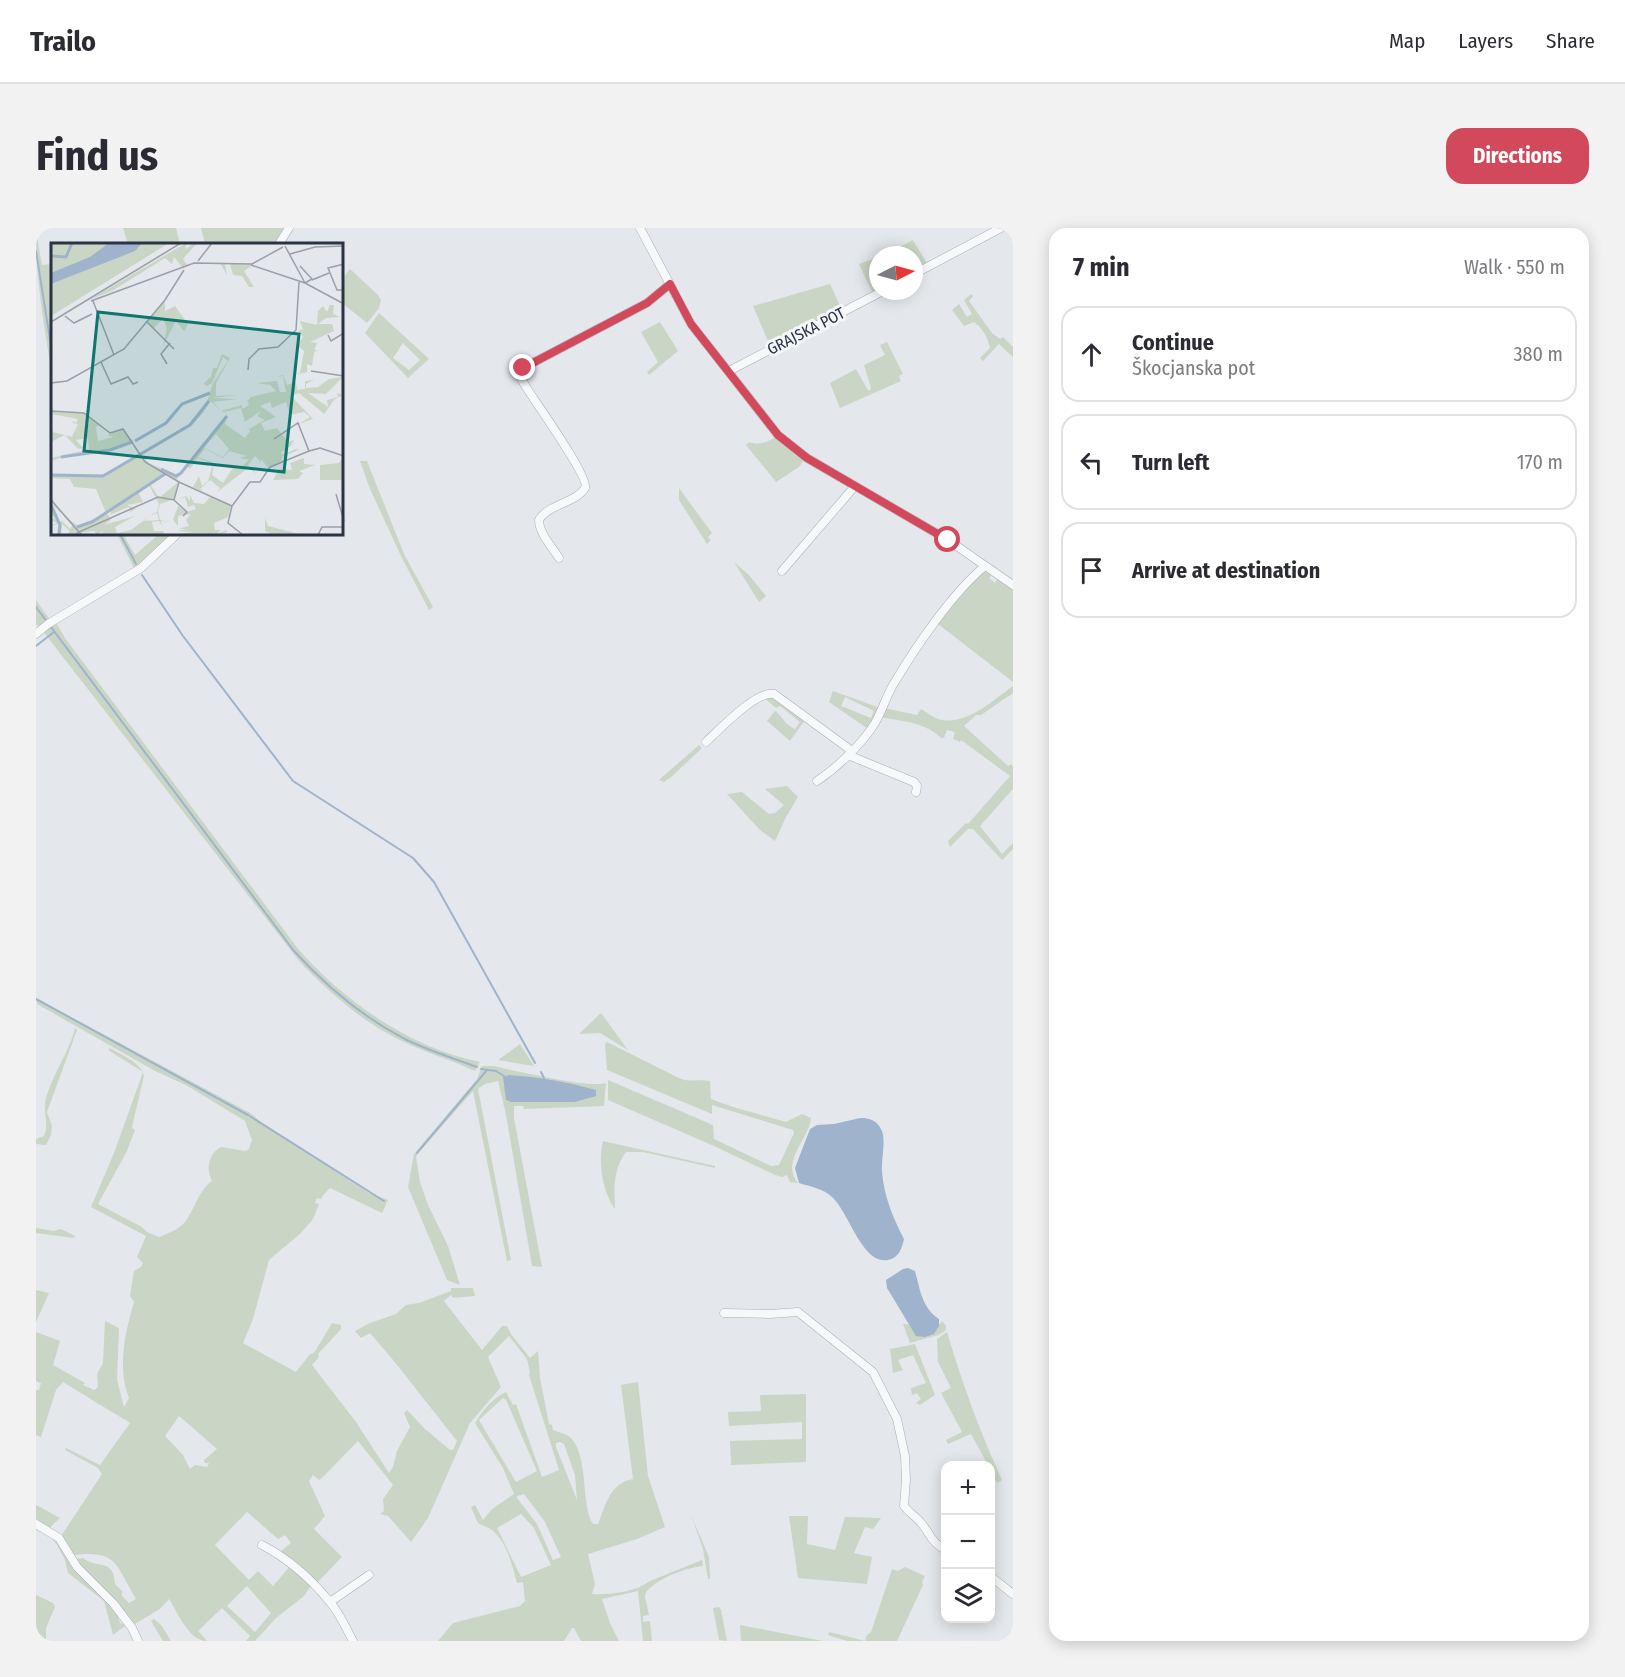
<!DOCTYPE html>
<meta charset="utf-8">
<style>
:root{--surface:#fff;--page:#f2f2f3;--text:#2b2b33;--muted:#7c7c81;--line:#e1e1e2;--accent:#d1495b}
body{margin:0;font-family:"Fira Sans Condensed",sans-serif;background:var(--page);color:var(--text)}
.controls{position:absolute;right:18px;bottom:18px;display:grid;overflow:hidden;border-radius:12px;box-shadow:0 3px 15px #0003}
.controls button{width:54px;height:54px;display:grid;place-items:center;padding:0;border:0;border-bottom:2px solid var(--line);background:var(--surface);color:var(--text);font:30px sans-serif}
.compass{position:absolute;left:833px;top:18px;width:54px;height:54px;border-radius:50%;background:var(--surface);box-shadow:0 3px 15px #0003;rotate:84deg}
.stop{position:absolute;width:18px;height:18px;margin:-14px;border:4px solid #d1495b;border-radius:50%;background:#fff}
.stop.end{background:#d1495b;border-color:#fff;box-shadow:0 2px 6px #0008}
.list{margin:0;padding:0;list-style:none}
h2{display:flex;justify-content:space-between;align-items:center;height:78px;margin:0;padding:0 24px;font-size:26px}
h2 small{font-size:20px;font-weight:400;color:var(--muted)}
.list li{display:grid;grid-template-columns:39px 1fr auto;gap:18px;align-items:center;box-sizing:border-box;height:96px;margin:0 12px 12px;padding:0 12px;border:2px solid var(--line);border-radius:18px}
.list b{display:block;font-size:22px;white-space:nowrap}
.list p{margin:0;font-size:20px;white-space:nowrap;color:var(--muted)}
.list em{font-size:20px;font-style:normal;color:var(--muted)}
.icon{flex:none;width:33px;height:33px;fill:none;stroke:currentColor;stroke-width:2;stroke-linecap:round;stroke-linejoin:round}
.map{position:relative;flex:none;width:977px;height:1413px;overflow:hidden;border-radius:18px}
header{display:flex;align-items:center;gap:36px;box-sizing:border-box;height:84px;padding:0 30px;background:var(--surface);border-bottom:2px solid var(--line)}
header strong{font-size:28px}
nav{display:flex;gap:33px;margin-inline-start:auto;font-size:21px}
.intro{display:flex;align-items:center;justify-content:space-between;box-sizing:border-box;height:144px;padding:0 36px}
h1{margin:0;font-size:42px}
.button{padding:15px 27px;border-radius:18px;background:var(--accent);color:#fff;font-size:21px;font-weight:700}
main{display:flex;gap:36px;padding:0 36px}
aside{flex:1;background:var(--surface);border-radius:18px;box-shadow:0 3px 15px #0003}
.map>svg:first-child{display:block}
.green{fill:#c9d6c5;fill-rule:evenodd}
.water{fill:#9fb4cc}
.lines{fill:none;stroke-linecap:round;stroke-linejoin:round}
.stream{stroke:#9fb4cc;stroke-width:2}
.street-casing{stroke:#a9aeb7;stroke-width:9}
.street{stroke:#f7f8fa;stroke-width:8}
.route{stroke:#d1495b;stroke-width:8}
.labels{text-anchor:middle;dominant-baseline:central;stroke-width:6;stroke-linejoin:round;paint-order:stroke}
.street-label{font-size:16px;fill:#2b3445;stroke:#f4f6f9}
.inset-river{fill:none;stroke:#9fb4cc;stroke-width:3}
.inset-road{fill:none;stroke:#9a9fa9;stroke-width:1.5}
.view{fill:#0f766e;fill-opacity:0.15;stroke:#0f766e;stroke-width:3}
.inset-edge{fill:none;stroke:#2b3445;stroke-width:3}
</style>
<header>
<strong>Trailo</strong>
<nav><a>Map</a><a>Layers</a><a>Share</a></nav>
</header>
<div class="intro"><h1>Find us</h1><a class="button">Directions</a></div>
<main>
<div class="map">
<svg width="977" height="1413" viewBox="0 0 977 1413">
<rect width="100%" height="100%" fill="#e4e7ec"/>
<path class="green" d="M87,0H140L144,16H92Z
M165,0H251L241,16H169Z
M0,3L6,37L16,36V147C8,97 0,54 0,3Z
M877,12L892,37L878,44V27H848Z
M842,29V41L839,42L841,60L837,66L823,36Z
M314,41L341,66L345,72L343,80L331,95L306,75V51Z
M794,56L806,82L735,120L717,78Z
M935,66L937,68L933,73L956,105L964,111L967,109L977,119V129L963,116L947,133L944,130L954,120C952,110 946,99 938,94L928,98L916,82L923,76L931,89L936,86L928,72Z
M343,85L393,131L372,150L329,105ZM367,115L384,132L373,142L357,130Z
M624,94L642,123L613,147L611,144L622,134L605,104Z
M851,114L867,146L863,148L865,153L804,180L794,155L820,141L832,162H834L835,160L828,137L849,127L844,117Z
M740,209L768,232L763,239L740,254L710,217L713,214C724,218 730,214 740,209Z
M324,233H331L368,326L397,379L393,382L365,328L334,261Z
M643,260L676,305L672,309L675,312L671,316L643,272Z
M81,306H87L99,327L123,306H137L99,342Z
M698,334L713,347L730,368L723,374Z
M950,342L957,345L953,350L959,355L963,349L977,359V454L902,396L944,345Z
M0,372L14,392L4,398L0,397Z
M20,394L29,410L263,722C309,774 375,820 444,834L439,843C413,831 384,823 358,809C323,791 291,762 264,734L9,406V401Z
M977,458V465L945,487H940L928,498L972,538L975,536L977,539V561L944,598L966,626L977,615V621L966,632L937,601H932L914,619L912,613L930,595L932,596L974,548L925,512L924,514L917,511L919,504L911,502L908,510H905C889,494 865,493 844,489L848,480L881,487L885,481C892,485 899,491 906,492C933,496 957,472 977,458Z
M797,463L844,480L832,501L793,474ZM809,469L838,483L835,490L805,478Z
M732,467L769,492L754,513L731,493L739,483C747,489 749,497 759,501L764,494L744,478L740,480L726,468Z
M663,517L666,520L634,550L628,554L623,552Z
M751,558L762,569L750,589L739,613L724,602L691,566L706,564L733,586L739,585L748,577L729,561Z
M0,770L216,886L224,894L333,965L352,972L346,985L294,960L288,966L285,971L281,970L279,975L283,976L277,991L264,1006L233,1032L217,1091L207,1115L260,1144L274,1126L278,1125L296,1095L305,1097V1101L282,1126L283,1129L276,1137L320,1194L353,1245L357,1239L361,1223L374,1199L368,1185L371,1182L389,1201L414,1222H417L421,1213C392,1177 365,1140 334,1105L325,1110L319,1103L334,1095L360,1086L370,1077L383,1075L415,1063V1060H437L439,1068L417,1070L415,1067L408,1073L446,1122L466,1098H471L475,1106L494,1130L502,1123L504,1150L513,1196L516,1197L517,1202C521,1204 527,1205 531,1207C554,1221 544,1278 557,1296H562C570,1276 574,1255 597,1251L585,1157L602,1154L612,1248L629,1299L601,1311L552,1326L559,1356L556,1366C574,1367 600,1364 614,1353L666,1332L667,1338C649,1340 622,1350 610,1364L609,1369L613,1387L607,1388V1394L614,1393L616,1413H607L602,1363L566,1371L574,1395L583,1413H545L538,1400H536L528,1413H402L417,1395L484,1378L489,1373L487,1354L481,1355C476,1337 471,1314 456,1302C452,1299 447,1298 442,1295L435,1279L439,1277L447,1292L456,1281L478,1266L467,1240L439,1195C447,1182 457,1170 470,1164L477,1177L480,1176L506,1249L523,1242L493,1147L494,1145L491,1131L473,1108L452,1129L465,1159L434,1195L392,1290L375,1314L352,1288L344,1286L348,1283L347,1271L357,1257L322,1213L288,1248L283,1252L277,1247L273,1253L289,1288L278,1301L306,1329L280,1356L245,1323L255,1315L249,1307L242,1311L211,1284L179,1317L213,1352L222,1343L237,1358L255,1337L276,1356L268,1368L240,1390L219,1413H210L214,1408L186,1380L162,1403L171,1413C153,1413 142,1385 133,1371L124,1381L97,1397L52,1348L39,1331L47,1330C63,1342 77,1329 79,1356L86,1363V1368L93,1375L100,1371C79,1336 82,1322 37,1327L25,1308L66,1246L62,1240L29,1222L30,1220L64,1237L94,1195L27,1154L20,1162L5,1209L0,1207V1162H3L5,1155L0,1153V1104L24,1113L17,1137L49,1155L47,1157L58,1162L62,1159L61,1146L67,1135L69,1093L83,1100L81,1152L88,1179L93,1170C81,1140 89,1104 98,1074L94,1068L98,1043L105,1039L107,1035L101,1029L110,1008L55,979L78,925L107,844L72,822L74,820C85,827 105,834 108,848L97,894L96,900L99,902L91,923L62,976L106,999L111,1004L123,1009C133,1005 142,1002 149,994C159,981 163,961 176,953C170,941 172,926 185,919L209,923L213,921L216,912L209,893L150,857L119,843L1,776ZM467,1170L470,1172L501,1243L480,1254L443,1192ZM143,1188L181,1221L168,1232L169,1235H173L171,1239L159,1237L154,1241L147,1227L129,1208ZM524,1214L528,1216L539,1247L541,1272L520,1219V1215ZM488,1266L509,1294L525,1329L517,1332L501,1296L481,1270V1268ZM485,1286L498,1300L515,1337L485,1349L461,1300ZM211,1358L235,1385L219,1404L191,1378Z
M565,785L592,822L564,805L543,806Z
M39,800L41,802L11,884L16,898L15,907L10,917L0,916V911L8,908C13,897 8,887 9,876C13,851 33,826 39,800Z
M571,814L645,851C655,854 663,851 674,853L675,871L697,879L750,894L766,886L775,890C773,911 744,934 762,955L754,954L751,947L746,949L739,947L678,918L572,872V852L677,897L678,911L735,938L743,937L758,905L757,902L676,877V886L571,842L569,816Z
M484,816L498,838L462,832Z
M446,838H459L470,841C491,845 554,860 570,855L568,878L488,881L487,878H478V890L506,1039L496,1038L470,887L462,853L449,856L442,861L475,1032L471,1033L437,863L383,924L380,929L384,954L392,977L412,1018L424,1057L411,1052L372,959L378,926L441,851ZM473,847L526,854L560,863L539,874H475Z
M567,913L679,938V940L607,924H590C577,941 578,961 579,981C566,963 562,934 567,913Z
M0,1000L18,1003L25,1001L39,1008L38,1010L0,1005Z
M0,1062L13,1065L0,1094Z
M906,1093L910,1098L909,1103L902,1107L874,1115L867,1096L902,1098Z
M911,1104C926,1155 944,1204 966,1252L961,1255L955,1242L954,1238L952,1237L935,1206L912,1216L910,1212L926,1204L905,1165L915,1160L902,1134L901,1111Z
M879,1116L899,1167L884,1177L880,1175L885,1171L881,1165L876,1167L875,1160L890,1155L877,1127L862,1132L867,1142L857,1145L854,1121Z
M770,1166V1234L695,1237L694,1213L766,1211V1194L693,1198L692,1184L725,1183L724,1167Z
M0,1277L24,1290L12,1301L0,1294Z
M655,1287L673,1329L674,1351H672L667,1321Z
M753,1288H772L771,1316L799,1322L809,1289L845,1290L837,1301L829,1299L818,1325L836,1329L831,1356L762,1350Z
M12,1306L21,1313L80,1384L84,1395L90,1397L77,1407L68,1373L32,1345L29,1332L21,1317Z
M869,1339L889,1348L886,1354L887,1357L861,1413H811L792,1407L793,1404L829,1413L831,1407L835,1404L856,1341L862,1343Z
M0,1367L17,1375L19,1379L10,1400V1413H0Z
M683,1379L685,1382L691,1413L683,1412L677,1380Z
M118,1391L126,1398L135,1413H127L115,1393Z
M704,1397L787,1413H705Z"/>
<path class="water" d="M473,847C503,849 532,854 560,862V868L539,874H475L470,872L467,849Z
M824,890C834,890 841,892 846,903C850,914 845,932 846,944C848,968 857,990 868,1011C866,1020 863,1030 852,1032C826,1037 813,984 796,969C786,960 775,959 763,955L759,940L774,901L781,897L798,896Z
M872,1040L879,1043C884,1061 886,1080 903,1091V1098L898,1106L889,1109L880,1108L851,1060L850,1052L867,1041Z"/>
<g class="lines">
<path class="stream" d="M0,23L16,124
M84,306L100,336
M106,347L147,408L257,553L377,630L398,654L499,835
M0,379L258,723C290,758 325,788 367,810C390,822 417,830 441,839
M0,418L18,404
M0,771L212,887L348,973
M445,841L460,843L468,848
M505,844L508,850
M381,925L451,842"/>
<defs>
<path id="street" d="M604,0L655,96L742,207L771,230L912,312L977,357
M243,16L253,0
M878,46L965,0
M693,143L847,63
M523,330C516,319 503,305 503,292C512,276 540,275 549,260C554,250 498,172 490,159L486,152L487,140L611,75L634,56
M746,343L819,258
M0,406L12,396L105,340L141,306
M670,514C684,501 721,462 738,466L816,523
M812,527L878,554L881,558L880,564
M781,553C802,539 826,516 839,495C846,483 850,469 857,457C879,420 916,365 949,338
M688,1085L734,1086L762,1084L837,1144L861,1191L869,1228L870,1252L868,1278C873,1285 881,1289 886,1296C897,1310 893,1311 909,1322
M0,1296L23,1310L41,1339L77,1375L96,1400L102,1413
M226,1317C251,1330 275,1351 293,1373C303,1384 310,1400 317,1413
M954,1348L977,1366
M294,1374L333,1347"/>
</defs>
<use href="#street" class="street-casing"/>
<use href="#street" class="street"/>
</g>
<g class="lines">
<path class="route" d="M487,140L611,75L634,56L655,96L742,207L771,230L912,312"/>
</g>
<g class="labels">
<g class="street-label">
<text transform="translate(770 103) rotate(-27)">GRAJSKA POT</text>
</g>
</g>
<g transform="translate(15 15)">
<rect width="292" height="292" fill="#e4e7ec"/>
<path d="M0,0H118L0,73ZM135,0V6L143,0H146L132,16L137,23L132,25L123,14L121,21L114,15L61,48L40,56ZM169,20L202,22L193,28L203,44H198L191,33L182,32L179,21H174L176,32ZM114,58V68L124,63L137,81L133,88L125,78L112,103L116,85L112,76L102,86L96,77ZM279,62H283L282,71L289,74L275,75L267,81H281L283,88L259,99L266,100L263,107H267L263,109L261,123L256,121V129L239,133L249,130L253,108L246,102L252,94L247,88L252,86L249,78L266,82L267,68L272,63L276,69ZM171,111L179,115L165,140V153L188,152L161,155L186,156L162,159L170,168L191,162V166L198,162L196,158L200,154L225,148L219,142L206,140L226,138L229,149H235L232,133L225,134L232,132L236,142L245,139L246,147L254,146V138L263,137L255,141V145L267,144L278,136L292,134L275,151L257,150L277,164L276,157L287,154L286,150L292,152L284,156L273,171L248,150L240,153L262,176L248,181L259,174L253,169L239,172L235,159L221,165L219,159L209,163L225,174L210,180L214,188L226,185L237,199L243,197L240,202L246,199L230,209L231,212L245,206L248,207L232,213L230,217L234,218L218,226L211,217L206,222L209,218L204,213L197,222L206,231L197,225L166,249L169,245L159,237L149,246L153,249L142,244L148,233L151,243L157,238L162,221L147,215L139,226L137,224L176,173L174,181L194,195L199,188L193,181L198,186L214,177L206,173L211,167L194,179L190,165L173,169L170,168L159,158L152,170L142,181L91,212L98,220L125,232L132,229L125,237L116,231L99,241L108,255L127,239L123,256L109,261L107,268L109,277L120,279L110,278L111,283L108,278L101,279L103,288H112L114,292H51L52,288L46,292L43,288L16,292L19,288L11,281L10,292H6L7,281L0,283L6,280L0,277L4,275L0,272V259L9,279L11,278L19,286L22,282L3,263L0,253L10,270L27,283L55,270L45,246L23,244L19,236L0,235V231L49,234L139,182L154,165L162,140L177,118L172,114L161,140L155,143L153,140L160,134L162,125H166ZM165,191L178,206L172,214L153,205ZM154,206L172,215L178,208L196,213L189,215L198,217L189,225L184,222L172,240L161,232L163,220L147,214ZM98,242L108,261L106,269L99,272L106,270L108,277L93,278L99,273L80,287L66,290L64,284L84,273L53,282L60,277L56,270L61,266L59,272L77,264L80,267L77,270L85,266L76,262L92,259L87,249ZM0,158L2,169L34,170L49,182L45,184L47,198L62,194L56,192L71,186L83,199L62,207L26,210L0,218V215L26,209L38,207L37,195L25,197L32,205L27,206L14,192L0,199V182L2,189L21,194L27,181L22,180L21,178L25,180L27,176L0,171ZM292,214V237H269V222L288,220ZM253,215V221L264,222L248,228L252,230L247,236L222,237L228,226L241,227L239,220ZM139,252L143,260L153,261L159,254L180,263L177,274L163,280L164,287H170L165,292L171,289L176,287V289L166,292H123L141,289L125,288L138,286H127L138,283L135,277L140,271L127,273V283L122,277L127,263L136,269L145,266L143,262L137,264L134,254L125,257L135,253L139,258ZM214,275L217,283L252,292H222L214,288Z" fill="#c9d6c5" fill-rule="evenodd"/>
<path d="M58,0H91L84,8L0,41V30L39,14Z" fill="#9fb4cc"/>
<path class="inset-river" d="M0,13L15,14L21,0M84,198L115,180L131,161L159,150M10,214L59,207L81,199M110,226L125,233L130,230L176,173M0,232L52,233L139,182L158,158M0,262L9,282L8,292M26,284L41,279L114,231"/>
<path class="inset-road" d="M234,3L254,40M239,11L264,4L293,3M147,18L161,0M293,21L277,25L286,47H293M200,22L254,40L293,61M249,23L261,36L254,40M261,37L278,30M40,58L143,20L201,21L232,4M42,58L63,112M14,73L23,80L41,71M95,78L123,106M0,79L130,0M277,92L280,98L293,90M50,119L60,141L77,134L82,141L87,139M116,121L110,111L119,100M197,127L198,116L208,106L227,104L245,87L248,39M260,128L293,133M0,140L16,138L73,106L114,57L133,27M0,168L33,170L59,190L72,186L94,219L128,239M223,196L247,180L258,208L269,205L293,213M285,251L293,278M0,257L28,289L24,292M123,257L136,269L132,273M181,263L177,280L192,292M31,292L28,289L107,254L123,257L128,239L181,263L199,239H209L219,224L258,208M267,292L271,284H293"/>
<path class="view" d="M47,69L248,91L233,229L33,208Z"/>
<rect width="292" height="292" class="inset-edge"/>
</g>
</svg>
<div class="controls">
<button>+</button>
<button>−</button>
<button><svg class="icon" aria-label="layers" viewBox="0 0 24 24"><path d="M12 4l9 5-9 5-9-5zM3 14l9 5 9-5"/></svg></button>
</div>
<svg class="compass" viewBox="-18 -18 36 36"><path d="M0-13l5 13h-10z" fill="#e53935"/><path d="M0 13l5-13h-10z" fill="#7c7c81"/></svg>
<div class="stop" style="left:912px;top:312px"></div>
<div class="stop end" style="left:487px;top:140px"></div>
</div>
<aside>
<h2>7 min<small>Walk · 550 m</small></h2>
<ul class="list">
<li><svg class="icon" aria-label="ahead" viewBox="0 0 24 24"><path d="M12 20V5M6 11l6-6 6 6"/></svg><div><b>Continue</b><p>Škocjanska pot</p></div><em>380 m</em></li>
<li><svg class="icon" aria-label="left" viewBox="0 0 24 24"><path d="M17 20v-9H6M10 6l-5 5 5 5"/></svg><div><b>Turn left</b></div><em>170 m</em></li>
<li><svg class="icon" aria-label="arrive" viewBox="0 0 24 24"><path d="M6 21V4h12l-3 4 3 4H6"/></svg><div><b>Arrive at destination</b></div></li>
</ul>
</aside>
</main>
